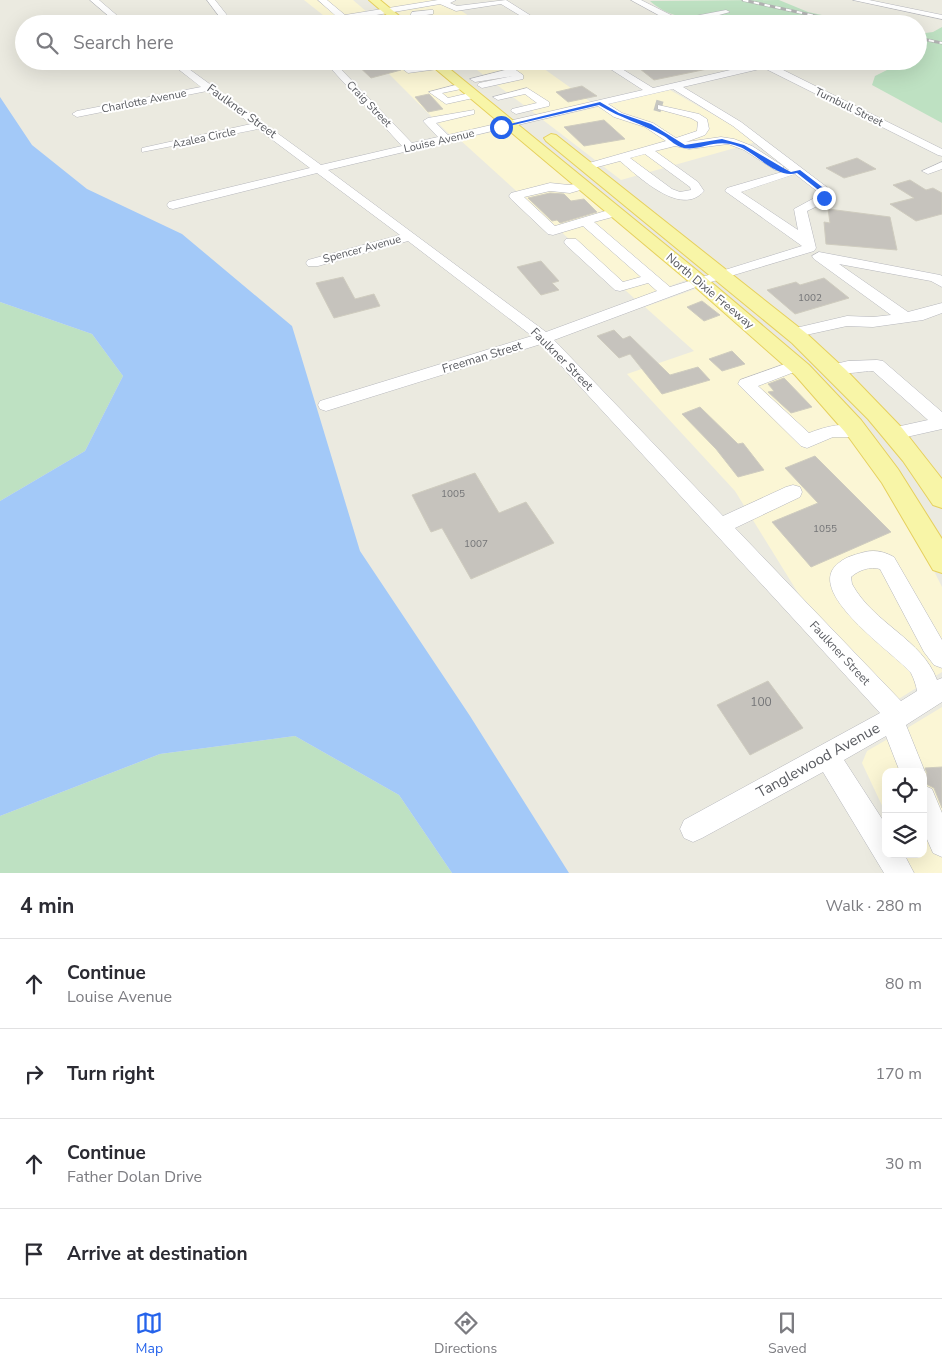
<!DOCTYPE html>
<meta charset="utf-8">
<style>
:root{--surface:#fff;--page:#f2f2f3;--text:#2b2b33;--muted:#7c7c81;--line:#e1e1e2;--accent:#2563eb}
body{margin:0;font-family:"Nunito Sans",sans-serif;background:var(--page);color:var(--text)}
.controls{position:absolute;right:15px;bottom:15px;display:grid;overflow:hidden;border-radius:10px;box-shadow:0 5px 20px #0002}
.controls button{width:45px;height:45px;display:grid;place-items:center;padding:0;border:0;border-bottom:1px solid var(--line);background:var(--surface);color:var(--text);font:25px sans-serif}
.stop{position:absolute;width:15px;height:15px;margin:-11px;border:4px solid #2563eb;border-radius:50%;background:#fff}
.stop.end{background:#2563eb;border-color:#fff;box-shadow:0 1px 5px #0008}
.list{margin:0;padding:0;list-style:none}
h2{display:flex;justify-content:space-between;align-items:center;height:65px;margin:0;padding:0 20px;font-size:21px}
h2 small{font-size:16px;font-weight:400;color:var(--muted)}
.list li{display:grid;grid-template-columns:32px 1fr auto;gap:15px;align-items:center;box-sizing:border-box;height:90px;padding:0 20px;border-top:1px solid var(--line)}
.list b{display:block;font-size:19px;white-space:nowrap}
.list p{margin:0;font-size:16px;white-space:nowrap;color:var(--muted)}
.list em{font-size:16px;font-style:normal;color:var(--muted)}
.icon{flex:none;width:28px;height:28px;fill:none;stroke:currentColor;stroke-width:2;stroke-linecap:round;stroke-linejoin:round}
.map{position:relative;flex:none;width:942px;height:873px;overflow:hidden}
.search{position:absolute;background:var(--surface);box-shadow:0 5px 20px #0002;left:15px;right:15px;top:15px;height:55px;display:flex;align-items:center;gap:12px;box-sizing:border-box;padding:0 18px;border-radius:28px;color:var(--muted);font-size:19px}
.sheet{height:425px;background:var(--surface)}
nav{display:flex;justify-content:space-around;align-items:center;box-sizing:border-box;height:70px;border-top:1px solid var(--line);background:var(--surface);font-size:14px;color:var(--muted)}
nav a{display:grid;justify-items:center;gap:2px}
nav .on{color:var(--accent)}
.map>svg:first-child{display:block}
.commercial{fill:#fbf6d5}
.green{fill:#bee1c2}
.water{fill:#a3c9f8}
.building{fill:#c6c3bd;stroke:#cfccbf}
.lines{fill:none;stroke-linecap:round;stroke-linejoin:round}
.minor-tunnel{stroke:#c6c6c0;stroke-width:11;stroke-dasharray:11 5.5;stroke-linecap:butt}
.minor-casing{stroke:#b6b7bc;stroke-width:1}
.major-casing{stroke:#e6d05e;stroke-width:2}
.minor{fill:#fff;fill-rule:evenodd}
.major{fill:#f8f5a7;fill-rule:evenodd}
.rail-casing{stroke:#b1b2b2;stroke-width:3}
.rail{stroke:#fff;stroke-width:2;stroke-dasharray:5.5;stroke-linecap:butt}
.route{fill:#2563eb}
.labels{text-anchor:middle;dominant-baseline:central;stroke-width:4;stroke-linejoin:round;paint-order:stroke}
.number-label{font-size:10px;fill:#747577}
.far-street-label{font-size:11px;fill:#595b60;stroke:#fff}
.street-label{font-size:12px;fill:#595b60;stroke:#fff}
.near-number-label{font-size:12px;fill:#747577}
.near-street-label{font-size:15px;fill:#595b60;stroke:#fff}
</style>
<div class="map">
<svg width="942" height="873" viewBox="0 0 942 873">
<rect width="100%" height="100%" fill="#ebeae0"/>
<path class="commercial" d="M304,0H353L367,12L328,19Z
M379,0H443L391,8Z
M449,2L480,24H413L395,11Z
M376,61H427L503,123L450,135Z
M465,61H533L592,103L537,115Z
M670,90L760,141L621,180L543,120Z
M509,128L689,279L635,299L459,139Z
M698,288L773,351L845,428L907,517L942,587V672L897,700L803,601L735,491L627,374L694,351L645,307Z
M942,707V873H913L904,854H923V772H886V814L862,763L867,751L900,732L903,734L909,727Z"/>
<path class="green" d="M779,0L808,12L864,24H707V20C686,19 665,15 650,1Z
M942,27V123L872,85L875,76L889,69L897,61H918V34L933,32Z
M806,61H848V68C833,70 820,67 806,61Z
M0,302L92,334L123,376L85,451L0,501Z
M295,736L399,795L452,873H0V816L160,754Z"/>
<path class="water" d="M0,97L32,145L87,189L182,234L292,326L360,551L470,716L569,873H452L399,795L295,736L160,754L0,816V501L85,451L123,376L92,334L0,302Z"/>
<path class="building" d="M353,61H396L394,64L401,70L371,78Z
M630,61H717V67L654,80Z
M582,86L597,96L568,102L556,92Z
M429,94L430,95L443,109L428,112L415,97Z
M604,120L625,139L584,146L564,127Z
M857,158L876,169L844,178L826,168Z
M910,180L926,190L933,188L942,193V214L916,221L890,204L914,198L893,185Z
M550,193L564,194L571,201L584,199L597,212L560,223L557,220L552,221L528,198Z
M828,209L890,217L897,250L826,244L824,222L830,223Z
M541,261L559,281L552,283L559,290L541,295L517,267Z
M343,277L355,299L374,294L380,306L334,318L316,283Z
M824,278L849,298L795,314L767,290L796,282L800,285Z
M702,301L720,315L704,321L687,307Z
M614,330L623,339L630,336L670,375L698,367L710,380L662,394L630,354L619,358L597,336Z
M732,351L745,364L722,371L709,359Z
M784,378L812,407L791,413L768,392L774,391L768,384Z
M700,407L738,444L743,443L764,470L738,477L716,449L682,414Z
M815,456L891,532L811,567L772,522L818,503L785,468Z
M475,473L499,513L526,502L554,543L471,579L442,528L431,532L412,495Z
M768,681L803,728L750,755L717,705Z
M942,767V808L934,788L926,784L924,779L927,773L925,768Z"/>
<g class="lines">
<path class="minor-tunnel" d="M655,105L662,107"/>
<defs>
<path id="minor" d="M90,0H99L127,24H118Z
M207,0H215L234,24H225Z
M318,0H327L345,15L438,0H456L450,3L457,6L506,0L544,24H534L501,4L456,11L440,4L324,24H303L337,17Z
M631,0H641L679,19L726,10L730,12L686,24H675Z
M853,0H869L942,15V19Z
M430,10H433V14L419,16L417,20L401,23L397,21L410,16L412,12Z
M168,61H178L321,165L402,146L324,61H333L412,143L438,137L423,121L428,118L474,110V114L436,123L448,135L643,90L598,61H609L653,88L756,64L753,61H765L942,149V156L938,155L764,68L683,87L741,122L828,188L830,198L828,201L807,211L816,248L814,251L704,284L554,340L723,516L786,487L793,485L800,487L802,492L800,497L735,528L901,701L917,691C916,685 914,679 911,673C897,655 799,590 840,562C846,557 854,555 861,553C873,549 883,551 894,557L942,640V668L934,665L924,652L880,569C870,566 859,570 851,577L852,584C874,624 922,639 937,680L942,678V702L906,725L925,772L923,777V772H900L886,736L844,760L886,825V854H904L914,873H884L823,772L702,838L693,842L684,838L680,829L684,820L880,713L541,344L326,411L320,409L318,405L320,401L532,336L408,241L318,266H308L306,263L308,260L400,235L317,173L173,209L169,208L167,205L169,202L310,168L258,129L142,152V148L251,124L207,91L77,117L72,114L77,111L201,87ZM673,89L733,126L789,170L727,188L725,191L802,246L670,287L594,222L620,215L622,212L620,209H612L555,226L524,197L550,191L570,193L587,188V182L569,185L550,183L511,193L509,196L511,199L548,234L553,235L583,226L641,277L623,282L576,239H566L564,242L566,245L615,290L620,291L648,283L657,291L546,332L328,170L598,106L614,117L645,127L666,141L582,165V169L586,170L620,161C638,176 681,218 704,191L698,182L655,151L675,146L689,149L728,144L744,150L775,170H783V166L752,146L734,139L721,137L686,142L705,135L709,129L707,119L699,114L658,105V109L691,118L698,122L697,131L676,138L653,123L622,113L608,104ZM645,154L690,187L691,190L680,192L672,189L630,158ZM795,174L818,192V196L794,209L798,230L741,192Z
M399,61H411L407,64L410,67L438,63L443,66L438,69L408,73L396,64Z
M456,61H475L453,66L451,64Z
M513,68L523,75V79L482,88L477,85L479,83L513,76L475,82L470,79Z
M463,83L468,86L466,88L442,93L448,98L474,92L479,95L478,97L446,104L429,92Z
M527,88L549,102V106L516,114L511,111L512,109L537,103L525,94L498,100L493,97Z
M942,162V169L928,174L922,171Z
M819,252L940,275L942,276V287L931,281L839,264L908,312L942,303V313L923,320L873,327L847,326L792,338L787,336L784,333L787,330L847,316L873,317L891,315L814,259L812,256Z
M796,360L802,361L804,365L802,369L758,386L809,433C827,426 844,422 863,427L866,432L863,437H833L807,448L801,446L738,384L740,380Z
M877,360L883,361L942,412V429L893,440L887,439L884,434L887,429L928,420L873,371C863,371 834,376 827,374L825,370L827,366L848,361Z
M923,785L932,789L942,813V857L933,853L923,830Z"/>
<path id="major" d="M369,0H380L409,24H397Z
M426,61H440L705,277L809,365L861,420L898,469L942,539V573L933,570L882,483L845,432L795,375L693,285Z
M551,134L556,135L806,333L846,370L902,428L942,479V508L933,505L903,461L868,419L792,343L546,141L544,138Z"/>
</defs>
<use href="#minor" class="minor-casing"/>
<use href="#major" class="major-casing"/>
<use href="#minor" class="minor"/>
<use href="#major" class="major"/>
<defs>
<path id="rail" d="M743,0L852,24
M918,38L942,43"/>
</defs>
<use href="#rail" class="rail-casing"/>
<use href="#rail" class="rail"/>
</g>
<path class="route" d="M600,102L619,113L651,124L685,145L722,139L744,145L785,169L791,172L800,170L826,190L827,198L822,200L821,192L797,173C777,179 757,154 740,147C715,137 703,151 684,148C677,147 670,140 664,136C643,124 620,118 599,105L501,128L498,127Z"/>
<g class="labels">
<g class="number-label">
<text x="810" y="298">1002</text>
<text x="453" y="494">1005</text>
<text x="825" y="529">1055</text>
<text x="476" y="544">1007</text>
</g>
<g class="far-street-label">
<text transform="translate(144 101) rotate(-11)">Charlotte Avenue</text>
<text transform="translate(369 104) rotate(46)">Craig Street</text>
<text transform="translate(849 107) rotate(26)">Turnbull Street</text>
<text transform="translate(204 138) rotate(-12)">Azalea Circle</text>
<text transform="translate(439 141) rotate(-13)">Louise Avenue</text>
<text transform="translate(362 249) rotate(-15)">Spencer Avenue</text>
</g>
<g class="street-label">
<text transform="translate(242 111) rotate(36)">Faulkner Street</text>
<text transform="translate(710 291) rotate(40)">North Dixie Freeway</text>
<text transform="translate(482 357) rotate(-17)">Freeman Street</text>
<text transform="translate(562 359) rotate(45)">Faulkner Street</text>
<text transform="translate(840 653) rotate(47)">Faulkner Street</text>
</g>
<g class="near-number-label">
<text x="761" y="702">100</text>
</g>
<g class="near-street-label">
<text transform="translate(818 760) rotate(-29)">Tanglewood Avenue</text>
</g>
</g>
</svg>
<div class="controls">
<button><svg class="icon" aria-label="locate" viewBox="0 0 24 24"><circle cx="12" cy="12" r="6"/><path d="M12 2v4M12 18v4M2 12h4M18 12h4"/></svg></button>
<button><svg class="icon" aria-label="layers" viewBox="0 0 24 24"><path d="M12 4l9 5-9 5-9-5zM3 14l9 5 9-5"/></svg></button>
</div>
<div class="stop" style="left:501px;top:127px"></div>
<div class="stop end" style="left:824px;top:198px"></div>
<div class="search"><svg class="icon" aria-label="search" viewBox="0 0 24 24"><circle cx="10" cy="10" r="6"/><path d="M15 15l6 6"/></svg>Search here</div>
</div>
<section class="sheet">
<h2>4 min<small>Walk · 280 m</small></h2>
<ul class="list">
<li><svg class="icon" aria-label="ahead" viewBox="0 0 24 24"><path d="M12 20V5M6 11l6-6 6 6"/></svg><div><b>Continue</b><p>Louise Avenue</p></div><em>80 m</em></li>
<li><svg class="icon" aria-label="right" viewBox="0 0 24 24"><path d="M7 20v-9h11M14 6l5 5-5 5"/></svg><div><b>Turn right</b></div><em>170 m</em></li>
<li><svg class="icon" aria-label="ahead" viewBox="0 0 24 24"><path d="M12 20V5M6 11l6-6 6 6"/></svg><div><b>Continue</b><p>Father Dolan Drive</p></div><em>30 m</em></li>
<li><svg class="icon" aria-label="arrive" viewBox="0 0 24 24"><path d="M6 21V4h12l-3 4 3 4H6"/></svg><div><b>Arrive at destination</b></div></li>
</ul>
</section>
<nav>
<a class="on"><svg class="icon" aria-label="map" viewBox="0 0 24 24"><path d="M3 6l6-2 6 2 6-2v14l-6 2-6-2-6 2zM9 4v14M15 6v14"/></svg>Map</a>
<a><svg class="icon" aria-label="directions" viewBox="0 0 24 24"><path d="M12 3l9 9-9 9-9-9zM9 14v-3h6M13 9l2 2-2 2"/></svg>Directions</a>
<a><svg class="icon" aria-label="saved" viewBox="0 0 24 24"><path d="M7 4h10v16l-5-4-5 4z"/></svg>Saved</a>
</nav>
